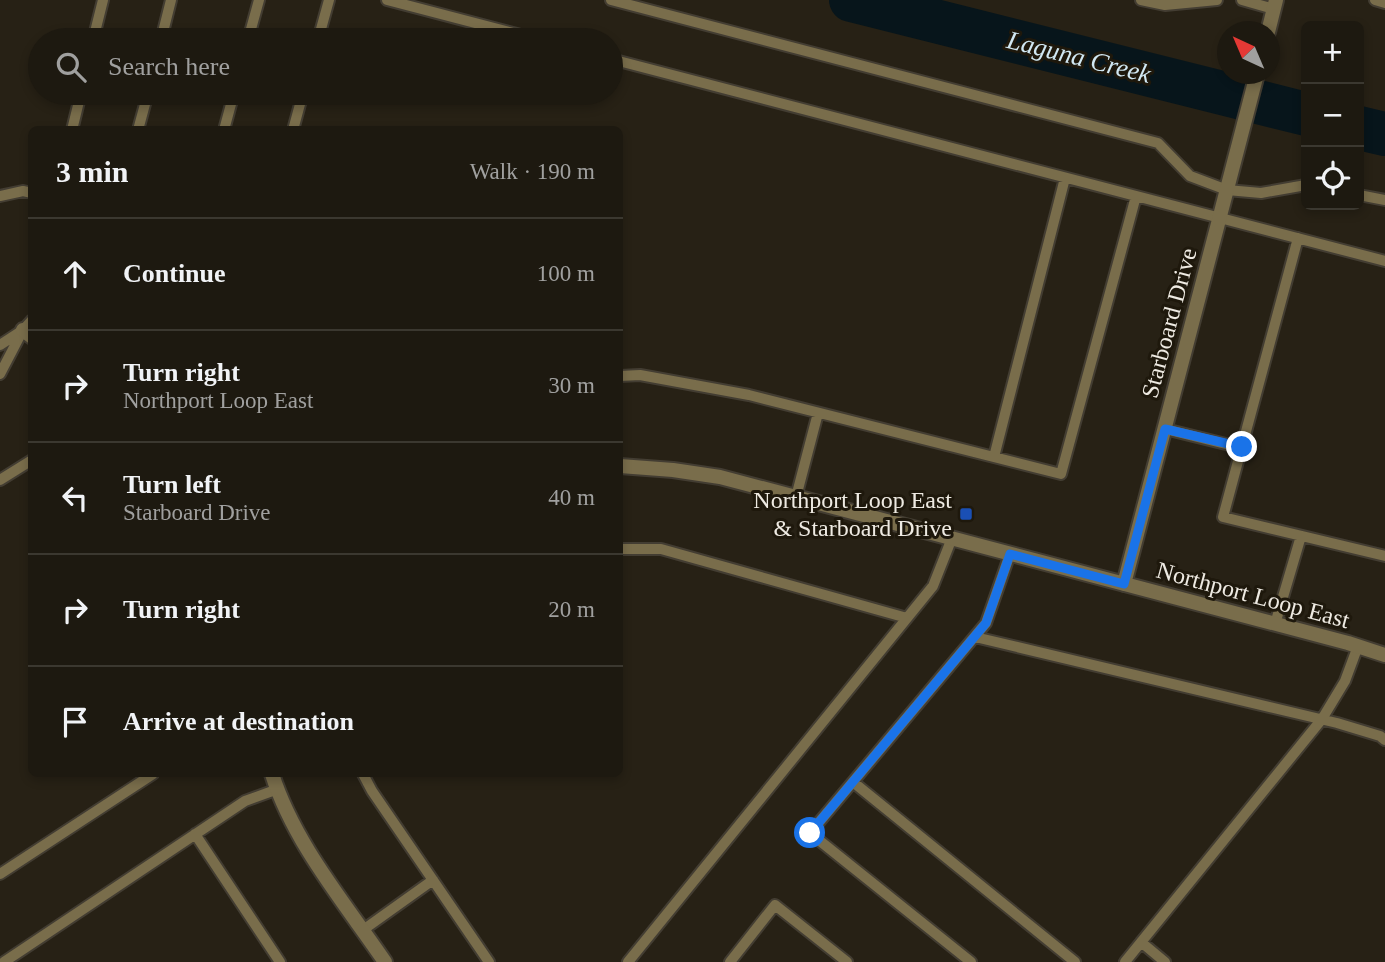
<!DOCTYPE html>
<meta charset="utf-8">
<style>
:root{--surface:#1d1910;--page:#2a261e;--text:#f1f3f6;--muted:#a0a09f;--line:#3b3830}
body{margin:0;font-family:Georgia,serif;background:var(--page);color:var(--text)}
.controls{position:absolute;right:21px;top:21px;display:grid;overflow:hidden;border-radius:10px;box-shadow:0 4px 10px #0003}
.controls button{width:63px;height:63px;display:grid;place-items:center;padding:0;border:0;border-bottom:2px solid var(--line);background:var(--surface);color:var(--text);font:35px sans-serif}
.compass{position:absolute;left:1217px;top:21px;width:63px;height:63px;border-radius:50%;background:var(--surface);box-shadow:0 4px 10px #0003;rotate:316deg}
.stop{position:absolute;width:21px;height:21px;margin:-16px;border:5px solid #1a73e8;border-radius:50%;background:#fff}
.stop.end{background:#1a73e8;border-color:#fff;box-shadow:0 2px 7px #0008}
.list{margin:0;padding:0;list-style:none}
h2{display:flex;justify-content:space-between;align-items:center;height:91px;margin:0;padding:0 28px;font-size:30px}
h2 small{font-size:23px;font-weight:400;color:var(--muted)}
.list li{display:grid;grid-template-columns:46px 1fr auto;gap:21px;align-items:center;box-sizing:border-box;height:112px;padding:0 28px;border-top:2px solid var(--line)}
.list b{display:block;font-size:26px;white-space:nowrap}
.list p{margin:0;font-size:23px;white-space:nowrap;color:var(--muted)}
.list em{font-size:23px;font-style:normal;color:var(--muted)}
.icon{flex:none;width:38px;height:38px;fill:none;stroke:currentColor;stroke-width:2;stroke-linecap:round;stroke-linejoin:round}
.map{position:relative;flex:none;width:1385px;height:962px;overflow:hidden}
.search{position:absolute;background:var(--surface);box-shadow:0 4px 10px #0003;left:28px;top:28px;width:595px;height:77px;display:flex;align-items:center;gap:18px;box-sizing:border-box;padding:0 24px;border-radius:38px;color:var(--muted);font-size:26px}
.panel{position:absolute;background:var(--surface);box-shadow:0 4px 10px #0003;left:28px;top:126px;width:595px;height:651px;border-radius:10px}
.map>svg:first-child{display:block}
.lines{fill:none;stroke-linecap:round;stroke-linejoin:round}
.river{stroke:#07151b;stroke-width:44}
.service-casing{stroke:#433d32;stroke-width:14}
.minor-casing{stroke:#433d32;stroke-width:18}
.service{stroke:#796d4b;stroke-width:10}
.minor{stroke:#796d4b;stroke-width:14}
.route{stroke:#1a73e8;stroke-width:9}
.transit-dot{fill:#1a4fb4;stroke:#1e180c;stroke-width:2.5}
.labels{text-anchor:middle;dominant-baseline:central;stroke-width:6;stroke-linejoin:round;paint-order:stroke}
.street-label{font-size:24px;fill:#eeeae2;stroke:#1e180c}
.poi-label{font-size:24px;fill:#eeeae2;stroke:#1e180c;text-anchor:end}
.water-label{font-size:26px;font-style:italic;fill:#d1e8f3;stroke:#1e180c}
</style>
<div class="map">
<svg width="1385" height="962" viewBox="0 0 1385 962">
<rect width="100%" height="100%" fill="#272115"/>
<g class="lines">
<path class="river" d="M851,0L1306,114
M1359,128L1385,134"/>
<defs>
<path id="service" d="M387,0L540,40
M611,0L1158,143L1190,176L1227,190L1261,193L1306,185
M1141,0L1165,5L1217,0
M1242,0L1274,9
M1375,0L1385,3
M93,40L103,0
M161,40L171,0
M248,40L259,0
M318,40L329,0
M611,59L1385,261
M72,130L81,93
M138,130L148,93
M224,130L234,93
M293,130L303,93
M1359,195L1385,200
M0,196L23,191L32,193
M1298,238L1223,517L1385,556
M0,345L20,332
M0,374L23,330L32,320
M620,376L640,375L749,395L1061,474L1136,196
M1165,429L1242,448
M994,457L1065,178
M0,480L32,460
M796,497L818,413
M620,549H661L907,618
M1275,624L1301,536
M975,637L1337,723L1380,736L1385,740
M363,774L372,791L489,962
M853,782L1075,962
M195,834L280,962
M0,874L153,774
M363,930L433,880
M1141,942L1165,962
M4,962L245,801L278,789
M628,962L933,586L952,538
M730,962L775,905L847,962
M971,962L810,833L986,623L1010,554
M1125,962L1322,719L1345,681L1358,646"/>
<path id="minor" d="M1268,32L1276,0
M23,330L32,337
M620,466L673,470L720,477L1348,643L1385,655
M1124,584L1257,74
M272,774C294,843 344,902 385,962"/>
</defs>
<use href="#service" class="service-casing"/>
<use href="#minor" class="minor-casing"/>
<use href="#service" class="service"/>
<use href="#minor" class="minor"/>
</g>
<g class="lines">
<path class="route" d="M810,833L986,623L1010,554L1124,584L1165,429L1242,447"/>
</g>
<rect class="transit-dot" x="959" y="507" width="14" height="14" rx="3.5"/>
<g class="labels">
<g class="street-label">
<text transform="translate(1169 323) rotate(-75)">Starboard Drive</text>
<text transform="translate(1253 595) rotate(15)">Northport Loop East</text>
</g>
<g class="poi-label">
<text x="952" y="500">Northport Loop East<tspan x="952" dy="28">&amp; Starboard Drive</tspan></text>
</g>
<g class="water-label">
<text transform="translate(1079 57) rotate(14)">Laguna Creek</text>
</g>
</g>
</svg>
<div class="controls">
<button>+</button>
<button>−</button>
<button><svg class="icon" aria-label="locate" viewBox="0 0 24 24"><circle cx="12" cy="12" r="6"/><path d="M12 2v4M12 18v4M2 12h4M18 12h4"/></svg></button>
</div>
<svg class="compass" viewBox="-18 -18 36 36"><path d="M0-13l5 13h-10z" fill="#e53935"/><path d="M0 13l5-13h-10z" fill="#a0a09f"/></svg>
<div class="stop" style="left:810px;top:833px"></div>
<div class="stop end" style="left:1242px;top:447px"></div>
<div class="search"><svg class="icon" aria-label="search" viewBox="0 0 24 24"><circle cx="10" cy="10" r="6"/><path d="M15 15l6 6"/></svg>Search here</div>
<section class="panel">
<h2>3 min<small>Walk · 190 m</small></h2>
<ul class="list">
<li><svg class="icon" aria-label="ahead" viewBox="0 0 24 24"><path d="M12 20V5M6 11l6-6 6 6"/></svg><div><b>Continue</b></div><em>100 m</em></li>
<li><svg class="icon" aria-label="right" viewBox="0 0 24 24"><path d="M7 20v-9h11M14 6l5 5-5 5"/></svg><div><b>Turn right</b><p>Northport Loop East</p></div><em>30 m</em></li>
<li><svg class="icon" aria-label="left" viewBox="0 0 24 24"><path d="M17 20v-9H6M10 6l-5 5 5 5"/></svg><div><b>Turn left</b><p>Starboard Drive</p></div><em>40 m</em></li>
<li><svg class="icon" aria-label="right" viewBox="0 0 24 24"><path d="M7 20v-9h11M14 6l5 5-5 5"/></svg><div><b>Turn right</b></div><em>20 m</em></li>
<li><svg class="icon" aria-label="arrive" viewBox="0 0 24 24"><path d="M6 21V4h12l-3 4 3 4H6"/></svg><div><b>Arrive at destination</b></div></li>
</ul>
</section>
</div>
